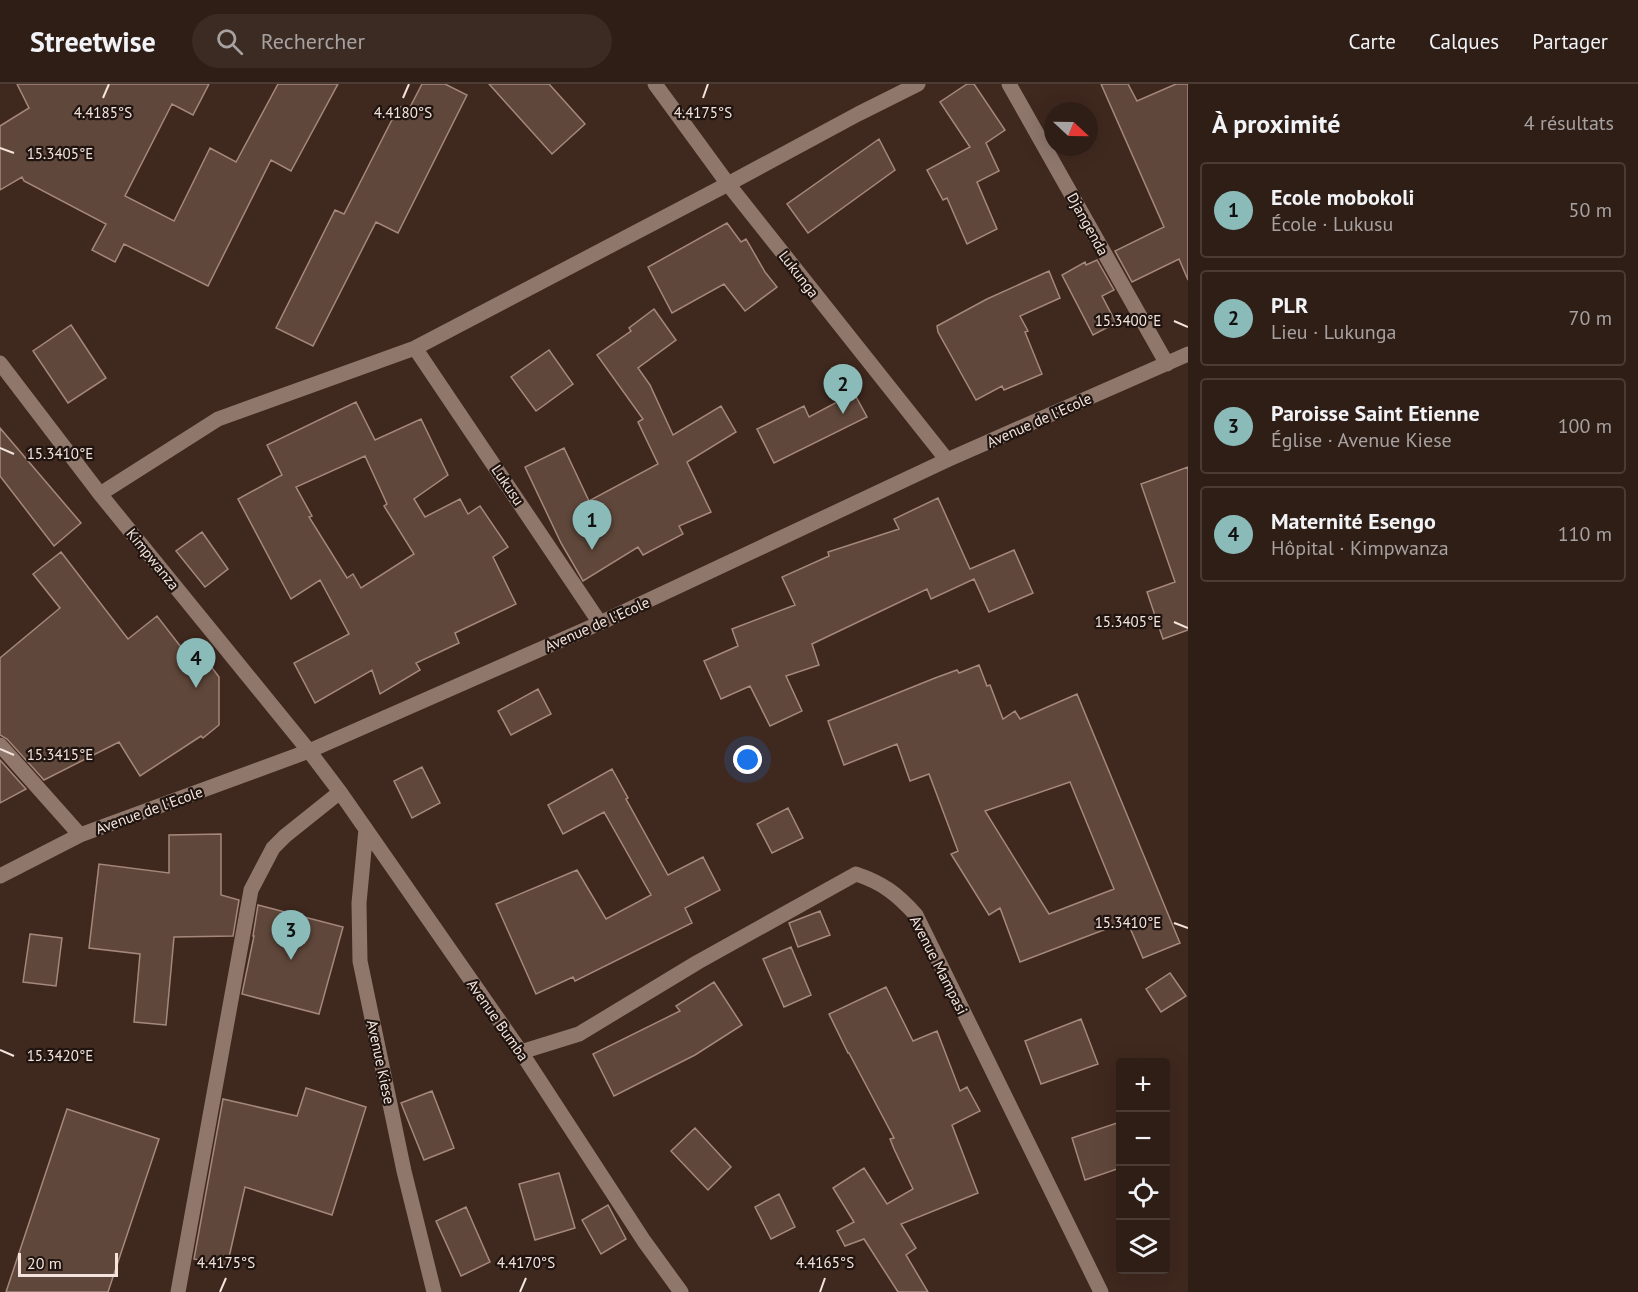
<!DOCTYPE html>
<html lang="fr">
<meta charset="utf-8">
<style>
:root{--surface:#2f1e16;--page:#3b2b23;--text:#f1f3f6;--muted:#a7a2a1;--line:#4a3c35;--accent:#8bbbb9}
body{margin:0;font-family:"PT Sans",sans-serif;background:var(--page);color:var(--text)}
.controls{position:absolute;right:18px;bottom:18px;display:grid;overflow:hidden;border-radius:6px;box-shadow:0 6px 24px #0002}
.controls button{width:54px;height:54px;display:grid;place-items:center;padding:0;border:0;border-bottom:2px solid var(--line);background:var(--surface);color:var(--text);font:30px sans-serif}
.compass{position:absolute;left:1044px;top:18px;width:54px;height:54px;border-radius:50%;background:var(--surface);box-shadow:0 6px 24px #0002;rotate:112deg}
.scale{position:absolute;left:18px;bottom:15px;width:100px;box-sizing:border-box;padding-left:6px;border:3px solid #f4e4dd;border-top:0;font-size:16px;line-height:21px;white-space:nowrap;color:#f4e4dd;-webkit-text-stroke:4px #1f140f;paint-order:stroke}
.you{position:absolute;left:748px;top:676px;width:21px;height:21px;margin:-15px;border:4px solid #fff;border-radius:50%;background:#1a73e8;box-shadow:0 0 0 9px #1a73e833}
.badge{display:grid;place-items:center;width:39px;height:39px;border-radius:50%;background:var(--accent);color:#111;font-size:20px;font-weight:700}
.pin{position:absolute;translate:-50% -50px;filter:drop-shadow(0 2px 3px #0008)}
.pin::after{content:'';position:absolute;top:32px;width:21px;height:18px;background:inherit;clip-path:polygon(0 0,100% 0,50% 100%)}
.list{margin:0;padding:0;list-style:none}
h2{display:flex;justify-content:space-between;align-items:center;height:78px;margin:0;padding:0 24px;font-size:26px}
h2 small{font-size:20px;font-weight:400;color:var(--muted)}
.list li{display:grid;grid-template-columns:39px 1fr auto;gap:18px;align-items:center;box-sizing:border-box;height:96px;margin:0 12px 12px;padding:0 12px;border:2px solid var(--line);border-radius:6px}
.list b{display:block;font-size:22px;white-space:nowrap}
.list p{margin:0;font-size:20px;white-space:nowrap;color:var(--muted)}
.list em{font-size:20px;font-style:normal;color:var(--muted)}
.icon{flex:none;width:33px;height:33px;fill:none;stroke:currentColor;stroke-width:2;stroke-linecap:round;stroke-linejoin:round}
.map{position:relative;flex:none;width:1188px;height:1208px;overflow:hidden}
header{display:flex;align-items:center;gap:36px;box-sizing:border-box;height:84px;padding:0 30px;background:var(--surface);border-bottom:2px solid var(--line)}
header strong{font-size:28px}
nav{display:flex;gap:33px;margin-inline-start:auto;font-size:21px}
.search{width:420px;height:54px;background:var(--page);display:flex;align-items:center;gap:15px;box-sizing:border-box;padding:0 21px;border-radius:33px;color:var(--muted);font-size:22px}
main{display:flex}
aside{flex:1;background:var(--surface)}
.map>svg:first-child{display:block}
.building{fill:#60473b;stroke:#a5887c;stroke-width:1.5;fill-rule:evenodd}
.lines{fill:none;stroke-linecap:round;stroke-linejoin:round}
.minor{stroke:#8f776c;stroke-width:15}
.ticks{fill:none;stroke:#f4e4dd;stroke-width:2}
.labels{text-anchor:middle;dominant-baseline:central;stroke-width:4.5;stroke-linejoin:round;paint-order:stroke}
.street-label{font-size:15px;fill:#f4e4dd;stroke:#1f140f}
.ticks-label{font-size:15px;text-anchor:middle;fill:#f4e4dd;stroke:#1f140f;stroke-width:4.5;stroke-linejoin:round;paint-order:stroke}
</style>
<header>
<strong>Streetwise</strong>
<div class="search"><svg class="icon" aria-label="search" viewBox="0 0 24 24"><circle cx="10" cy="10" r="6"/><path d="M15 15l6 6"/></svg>Rechercher</div>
<nav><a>Carte</a><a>Calques</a><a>Partager</a></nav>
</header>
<main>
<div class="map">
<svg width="1188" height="1208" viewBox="0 0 1188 1208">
<rect width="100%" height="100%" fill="#3f281e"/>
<path class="building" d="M17,0H209L193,31L172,20L125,112L174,137L210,64L236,78L278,0H338L291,87L271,76L208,202L124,160L115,178L92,166L106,140L24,97L22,93L0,106V42L29,24Z
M422,0H445L467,11L398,149L376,138L313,262L276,244L335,126L344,130L399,22L408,27Z
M489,0H549L585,40L552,70Z
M967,0H974L1005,46L986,59L999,87L977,98L997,145L967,160L947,114L943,116L927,86L970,63L940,18Z
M1101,0H1128L1137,17L1176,0H1188V196L1179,175L1132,198L1115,167L1164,143Z
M879,55L895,86L808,149L787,120Z
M727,139L741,158L746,155L765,188L777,203L745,227L724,200L672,229L648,183Z
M1097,176L1114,206L1102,212L1116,239L1093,251L1062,191L1085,178L1086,181Z
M1049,187L1060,214L1020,232L1028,247L1025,248L1042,290L1004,306L1002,302L976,316L938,248L937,242L987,215Z
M654,225L676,256L638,284L650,301L673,351L721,322L736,348L687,378L711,428L679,442L683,450L643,471L638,463L583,497L561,459L525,383L564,364L589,417L658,380L638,338L643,335L597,271L631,247L629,244Z
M71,241L106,294L68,319L33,267Z
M549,266L573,300L536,327L511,293Z
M854,309L867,333L774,379L757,345L804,322L809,333Z
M356,318L375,356L421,335L448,391L414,415L425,433L460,415L468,430L480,422L508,463L493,473L516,520L455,549L459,559L416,579L420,586L380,610L372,586L315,619L294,579L349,550L320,496L291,515L238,415L282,391L267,361ZM365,372L387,420L384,422L414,470L361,504L353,490L347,494L309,433L312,432L296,403Z
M0,344L81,439L54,462L0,392Z
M1188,383V546L1163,555L1147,508L1175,498L1141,400Z
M938,414L970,485L1014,466L1033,509L989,528L974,495L931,515L927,505L812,560L819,581L786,592L802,627L770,642L750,602L721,615L704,577L738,562L732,545L795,521L782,493L829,472L828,468L899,445L894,435Z
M202,448L228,485L205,503L176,467Z
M61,468L128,555L157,532L198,585L207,577L219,593V641L203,654L201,652L140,692L119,658L44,696L7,655L0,651V574L60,524L33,490Z
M979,581L987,602L990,601L1003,635L1015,627L1020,635L1077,610L1180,859L1143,874L1127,837L1020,878L1000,824L989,831L951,770L958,767L929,690L910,697L897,660L844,681L828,637L935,594L957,586L959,589ZM1070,698L1114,805L1049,830L985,727Z
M538,605L551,630L511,651L498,627Z
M0,676L26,705L0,719Z
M422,683L440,719L412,734L394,697Z
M612,685L628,714L626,715L668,791L703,773L720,806L685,824L692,839L575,897L573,893L536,910L496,820L577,786L606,835L651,811L604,728L563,750L548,721Z
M788,724L803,754L772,769L757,740Z
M221,750V811L239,816L233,852L174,853L166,941L134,938L140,870L89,864L99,780L169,789V751Z
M258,821L343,843L319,930L242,910L254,852H253Z
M820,827L830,851L798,863L789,839Z
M30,850L62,854L56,902L23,898Z
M791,863L811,911L784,923L763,875Z
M1170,889L1186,912L1161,928L1146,905Z
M714,898L742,941L695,971L614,1012L593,970L680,927L676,922Z
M886,903L913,957L937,947L960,1007L967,1003L980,1027L952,1041L978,1109L901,1140L916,1164L906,1171L928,1208H898L864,1155L845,1162L837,1147L854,1138L833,1104L864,1084L887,1120L913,1105L894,1065L890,1055L894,1054L849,969H848L829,930Z
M1081,935L1098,980L1041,1000L1025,957Z
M306,1004L366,1023L332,1131L245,1103L227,1182L194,1175L223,1015L297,1032Z
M432,1007L454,1064L424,1076L401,1019Z
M67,1025L159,1055L108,1208H6Z
M1120,1038V1084L1085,1096L1072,1054Z
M695,1044L731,1083L708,1106L671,1067Z
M559,1089L575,1144L535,1156L519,1100Z
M779,1110L795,1143L771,1155L755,1123Z
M608,1121L626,1155L601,1170L582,1136Z
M466,1123L490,1178L461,1192L436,1137Z"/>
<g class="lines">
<path class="minor" d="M655,0L728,100L947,376
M1009,0L1167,280
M415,264L600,539
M0,279L100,410L309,667L340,708L521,968L644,1157L681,1208
M100,410L218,335L415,264L728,100L858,30L918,0
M0,661L80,751
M366,745L359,819L360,877L404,1087L434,1208
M0,792L80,751L309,667L600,539L947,376L1188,270
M521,968L579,950L698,878L856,790C883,799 897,810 916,831L1101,1208
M178,1208L251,806L273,764L285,752L340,708"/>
</g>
<path class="ticks" d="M103,14L109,0M403,14L409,0M703,14L708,0M0,64L14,69M1174,237L1188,243M0,364L14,370M1174,538L1188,544M0,665L14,671M1174,839L1188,844M0,966L14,972M220,1208L226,1194M520,1208L526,1194M820,1208L825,1194"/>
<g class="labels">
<g class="street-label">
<text transform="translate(1088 140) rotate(61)">Djangenda</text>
<text transform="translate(799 190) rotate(52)">Lukunga</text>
<text transform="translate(1039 336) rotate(-24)">Avenue de l'Ecole</text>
<text transform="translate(508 401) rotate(56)">Lukusu</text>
<text transform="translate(153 475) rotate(51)">Kimpwanza</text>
<text transform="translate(597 540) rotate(-24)">Avenue de l'Ecole</text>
<text transform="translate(149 726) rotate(-20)">Avenue de l'Ecole</text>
<text transform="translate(939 881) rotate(63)">Avenue Mampasi</text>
<text transform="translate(498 936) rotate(55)">Avenue Bumba</text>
<text transform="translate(381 978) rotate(78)">Avenue Kiese</text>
</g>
</g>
<g class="ticks-label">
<text x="103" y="34">4.4185°S</text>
<text x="403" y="34">4.4180°S</text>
<text x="703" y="34">4.4175°S</text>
<text x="60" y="75">15.3405°E</text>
<text x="1128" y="242">15.3400°E</text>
<text x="60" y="375">15.3410°E</text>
<text x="1128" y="543">15.3405°E</text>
<text x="60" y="676">15.3415°E</text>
<text x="1128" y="844">15.3410°E</text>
<text x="60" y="977">15.3420°E</text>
<text x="226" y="1184">4.4175°S</text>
<text x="526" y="1184">4.4170°S</text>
<text x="825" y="1184">4.4165°S</text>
</g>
</svg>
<div class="controls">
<button>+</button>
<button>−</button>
<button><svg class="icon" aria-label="locate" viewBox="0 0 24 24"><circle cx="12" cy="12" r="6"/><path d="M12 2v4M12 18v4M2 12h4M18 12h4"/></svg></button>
<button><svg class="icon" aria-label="layers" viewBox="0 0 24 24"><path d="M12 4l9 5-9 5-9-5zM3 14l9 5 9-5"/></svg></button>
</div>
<svg class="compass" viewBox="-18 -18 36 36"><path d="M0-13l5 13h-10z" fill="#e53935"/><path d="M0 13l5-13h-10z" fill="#a7a2a1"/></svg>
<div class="scale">20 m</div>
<div class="you"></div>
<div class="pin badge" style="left:592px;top:466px">1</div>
<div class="pin badge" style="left:843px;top:330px">2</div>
<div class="pin badge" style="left:291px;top:876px">3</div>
<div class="pin badge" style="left:196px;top:604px">4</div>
</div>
<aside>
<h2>À proximité<small>4 résultats</small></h2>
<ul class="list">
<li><span class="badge">1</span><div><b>Ecole mobokoli</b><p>École · Lukusu</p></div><em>50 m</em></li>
<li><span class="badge">2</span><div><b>PLR</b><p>Lieu · Lukunga</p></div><em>70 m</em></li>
<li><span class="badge">3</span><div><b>Paroisse Saint Etienne</b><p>Église · Avenue Kiese</p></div><em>100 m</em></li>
<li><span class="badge">4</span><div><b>Maternité Esengo</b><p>Hôpital · Kimpwanza</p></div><em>110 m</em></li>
</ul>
</aside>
</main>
